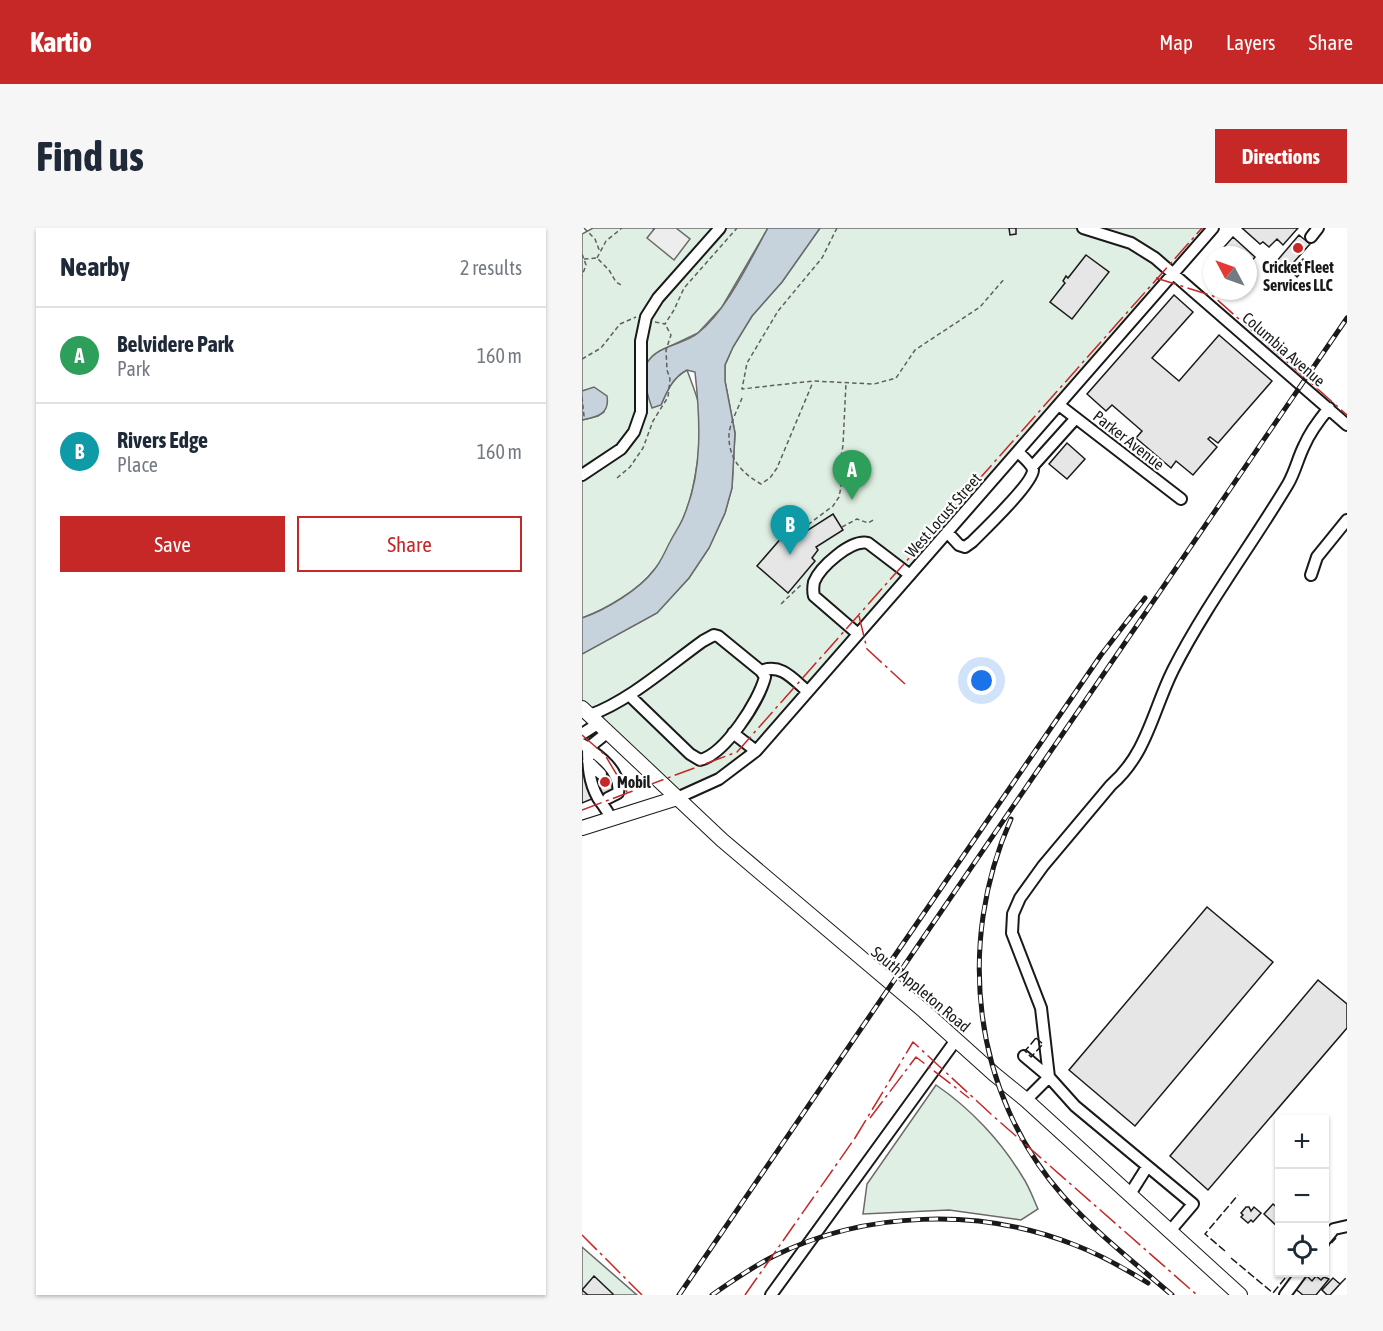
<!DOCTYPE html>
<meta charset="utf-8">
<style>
:root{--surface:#fff;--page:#f6f6f7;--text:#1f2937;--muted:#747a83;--line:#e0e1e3;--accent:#c62828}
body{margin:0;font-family:"Asap Condensed",sans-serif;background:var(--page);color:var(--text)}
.controls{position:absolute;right:18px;bottom:18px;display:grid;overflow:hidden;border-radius:0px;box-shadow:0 2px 4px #0004}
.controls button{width:54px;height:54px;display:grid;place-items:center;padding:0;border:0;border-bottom:2px solid var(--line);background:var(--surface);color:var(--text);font:30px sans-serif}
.compass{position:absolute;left:621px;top:18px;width:54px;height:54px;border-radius:50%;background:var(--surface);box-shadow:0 2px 4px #0004;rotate:311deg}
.you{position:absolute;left:400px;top:453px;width:21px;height:21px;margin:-15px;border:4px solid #fff;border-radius:50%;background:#1a73e8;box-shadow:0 0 0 9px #1a73e833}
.badge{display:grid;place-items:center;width:39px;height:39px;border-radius:50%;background:var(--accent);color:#fff;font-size:20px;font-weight:700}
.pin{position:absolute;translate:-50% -50px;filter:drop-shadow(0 2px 3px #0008)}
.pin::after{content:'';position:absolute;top:32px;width:21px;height:18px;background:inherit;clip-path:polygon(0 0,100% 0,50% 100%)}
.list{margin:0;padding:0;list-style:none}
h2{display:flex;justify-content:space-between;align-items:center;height:78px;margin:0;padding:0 24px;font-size:26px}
h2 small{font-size:20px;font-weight:400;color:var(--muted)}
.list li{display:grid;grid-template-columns:39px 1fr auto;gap:18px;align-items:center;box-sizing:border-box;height:96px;padding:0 24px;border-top:2px solid var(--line)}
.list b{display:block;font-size:22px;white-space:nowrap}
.list p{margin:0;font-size:20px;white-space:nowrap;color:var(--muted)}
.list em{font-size:20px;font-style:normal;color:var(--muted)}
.actions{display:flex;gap:12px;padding:18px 24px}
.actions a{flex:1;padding:14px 0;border:2px solid var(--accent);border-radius:0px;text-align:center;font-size:21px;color:var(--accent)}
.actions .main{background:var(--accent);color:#fff}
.icon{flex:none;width:33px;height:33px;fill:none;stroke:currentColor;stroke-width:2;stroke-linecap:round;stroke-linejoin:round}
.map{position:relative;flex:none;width:765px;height:1067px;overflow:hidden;border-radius:0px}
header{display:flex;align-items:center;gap:36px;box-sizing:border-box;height:84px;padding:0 30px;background:var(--accent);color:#fff}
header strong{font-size:28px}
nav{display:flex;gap:33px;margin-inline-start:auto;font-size:21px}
.intro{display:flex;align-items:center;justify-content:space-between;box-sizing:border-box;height:144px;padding:0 36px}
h1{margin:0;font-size:42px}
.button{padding:15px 27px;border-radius:0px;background:var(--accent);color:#fff;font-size:21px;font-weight:700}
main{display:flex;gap:36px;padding:0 36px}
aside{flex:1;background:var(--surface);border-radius:0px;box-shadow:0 2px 4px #0004}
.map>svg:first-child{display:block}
.green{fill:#e0efe3;stroke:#6a6a6a;stroke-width:1.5}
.parking{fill:#ededed;stroke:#6a6a6a;stroke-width:1.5}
.water{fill:#c6d2dc;stroke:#6a6a6a;stroke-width:1.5}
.building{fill:#e6e6e6;stroke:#1a1a1a;stroke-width:1.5}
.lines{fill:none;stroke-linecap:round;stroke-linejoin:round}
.minor-tunnel{stroke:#ddd;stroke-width:10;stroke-dasharray:10 5;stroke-linecap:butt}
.minor-casing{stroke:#1a1a1a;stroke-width:14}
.major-casing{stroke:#1a1a1a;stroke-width:16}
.path{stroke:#5f5f5f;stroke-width:1.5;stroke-dasharray:4.5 3;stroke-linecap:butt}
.minor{stroke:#fff;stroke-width:10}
.major{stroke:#fff;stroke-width:14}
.rail-casing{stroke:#1a1a1a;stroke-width:5}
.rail{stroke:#fff;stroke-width:3;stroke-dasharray:9;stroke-linecap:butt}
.fence{stroke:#1a1a1a;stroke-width:1.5;stroke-dasharray:8 3;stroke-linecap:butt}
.power{stroke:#c62828;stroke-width:1.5;stroke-dasharray:21 4.5 3 4.5;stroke-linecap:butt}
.poi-dot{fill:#c62828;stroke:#fff;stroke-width:2}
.labels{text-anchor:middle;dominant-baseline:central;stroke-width:4.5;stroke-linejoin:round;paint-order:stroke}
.poi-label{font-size:16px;font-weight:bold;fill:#1a1a1a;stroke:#fff}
.street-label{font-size:16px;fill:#1a1a1a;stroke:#fff}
</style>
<header>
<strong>Kartio</strong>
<nav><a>Map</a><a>Layers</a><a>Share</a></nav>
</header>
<div class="intro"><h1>Find us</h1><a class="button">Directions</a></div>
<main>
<aside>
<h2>Nearby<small>2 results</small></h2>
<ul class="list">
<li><span class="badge" style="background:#2e9e5b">A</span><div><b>Belvidere Park</b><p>Park</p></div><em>160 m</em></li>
<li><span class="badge" style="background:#0f9aa8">B</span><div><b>Rivers Edge</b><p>Place</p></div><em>160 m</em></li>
</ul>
<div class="actions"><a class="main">Save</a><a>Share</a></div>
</aside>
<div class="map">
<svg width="765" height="1067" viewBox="0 0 765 1067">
<rect width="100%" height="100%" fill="#fff"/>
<path class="green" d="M11,0H186L140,79L116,105L78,123L79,177C85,163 91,149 105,142C109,153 114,165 117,177C122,202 113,262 103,286C98,299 81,332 72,342C57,362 23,382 0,390V192L16,188L22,184L12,160L0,163V6Z
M238,0H631L174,523L95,570L0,479V426L75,385L107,350L127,320L143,285L150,260L153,205L143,153V137L151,119L170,88L200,54Z
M354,857C388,880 419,913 440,948C447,958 451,970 456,981L439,992L367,982L281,986L285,956Z
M0,1019L55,1067H0Z"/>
<path class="parking" d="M73,0H94L108,11L92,32L65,10Z"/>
<path class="water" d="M186,0H238L200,54L170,88L151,119L143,137V153L153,205L150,260L143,285L127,320L107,350L75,385L0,426V390C23,382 57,362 72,342C79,334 83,323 88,314C93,304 100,295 103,285C121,242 118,189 113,144L105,142C91,149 85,163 79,177L70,180C66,169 59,146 65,135C75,117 102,117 116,105C146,81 167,33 186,0Z
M12,159L25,168C28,186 15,189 0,192V163Z"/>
<path class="building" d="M427,0H434V6L428,7Z
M660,0H716L701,17L695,11L687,19L681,14L678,16Z
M717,7L728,16L704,43L694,34Z
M651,9L673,29L666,37V27H635Z
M504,27L527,44L490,91L468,74L483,55L481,53L484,48L486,50Z
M721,31L727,36L715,49L710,44Z
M592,67L611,84L570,130L597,153L637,107L690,153L636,215L628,209L626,211L635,219L611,247L594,233L589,240L554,210L560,203L530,177L524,183L505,166Z
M485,215L503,231L485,251L467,236Z
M251,286L261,302L234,319L236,322L230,330L233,333L206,365L175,338L201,308H204L213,304L220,306Z
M1,541L12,570L0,575V542Z
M28,543L35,560L19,566L12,548Z
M625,679L691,734L553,898L487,842Z
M736,752L765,776V800L626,962L588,928Z
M691,976L698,982V1001L682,986Z
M664,979H667L669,983L672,979L679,985L671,994L669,992L666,995L659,989L661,987L659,985Z
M723,1046L730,1053L734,1048L739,1052L742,1049L747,1051L734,1067H721L711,1059Z
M12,1048L31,1066L30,1067H6L0,1062Z
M751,1050L758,1056L748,1067H745L740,1062Z"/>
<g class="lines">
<path class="minor-tunnel" d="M19,546L26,563"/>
<defs>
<path id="minor" d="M501,0L549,15L573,30L765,197
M729,9L736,0
M477,177L599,271
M450,239L494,190
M0,247L39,221L52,204L59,184V113L64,89L76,70L138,0
M365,304L377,317L383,319L390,314C402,302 451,255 451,242C450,236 440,228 436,224
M729,347L735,329L765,292
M276,406L232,368C231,364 231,359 232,354C238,339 269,311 286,315L328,347
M179,443C199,435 211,451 225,463
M8,487C47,473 86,438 121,413L132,407L136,408L179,443L183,449C177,473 143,526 118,532L108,526L51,471L49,468
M26,504L6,520C6,538 7,554 16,570C21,578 24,579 29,591
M151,505L174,523
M0,506L17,495
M0,516C16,527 40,543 36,565L26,570
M6,533L19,546
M95,570L137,551L174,523L631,0
M442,828L467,849L493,878L611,976L588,1003
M444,872L467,849L459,780L430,705L431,686L438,670L461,638L529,557C565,526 571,482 591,442C624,377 669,318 706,256C713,244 716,230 722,218C728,204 737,192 747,180
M548,966L565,939
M742,1013L752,1001L765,998
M189,1067L374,812
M703,1067L720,1044"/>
<path id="major" d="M0,480L140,612L342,783L412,846L444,872L658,1067
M0,600L95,570"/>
</defs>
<use href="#minor" class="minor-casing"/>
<use href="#major" class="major-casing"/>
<path class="path" d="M2,0L13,11L18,24
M71,0L72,2
M255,0L240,30L196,83L165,135L160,161L231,153L292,156L314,150L333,122L398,79L423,50
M0,26L4,37L0,48
M15,30L24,13L40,0
M2,31L15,30L27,42L34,54L41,58
M73,94L83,96L92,82L102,60L155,0
M0,131L19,120L38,96L54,89
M0,169L2,188L0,192
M160,170C156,181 148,195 147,206C146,231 160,245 179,256L188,250L195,240L231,154
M35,250L48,239L61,220L71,193L86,169L88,151L85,142L84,122L89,107L83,96
M260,299L275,291L286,295L293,291
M220,301L251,278L257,269L259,259L257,243L261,217L264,155
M199,376L220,356"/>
<use href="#minor" class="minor"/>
<use href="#major" class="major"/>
<defs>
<path id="rail" d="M429,591C374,715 390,865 481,968C514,1005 553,1035 590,1067
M307,736L519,427L563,370
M97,1067L765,90
M130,1067C150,1053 170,1039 192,1028C283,983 398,979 493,1017C519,1027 542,1040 566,1055"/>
</defs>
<use href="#rail" class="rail-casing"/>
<use href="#rail" class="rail"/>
<path class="fence" d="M454,810L461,816L449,829L443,823Z
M742,1003L744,1002
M643,1023L623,1006L656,967
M742,1023L754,1010
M649,1030L691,1065L708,1044
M758,1056L765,1049"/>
<path class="power" d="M574,50L631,68L765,187
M277,388L285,421L323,456
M0,507L23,527L45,564
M0,582L155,524L620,0
M288,890L334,829L387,870
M273,910L331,814L410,887L615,1067
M0,1007L60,1067
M163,1067L273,910"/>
</g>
<g class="poi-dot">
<circle cx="716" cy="20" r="6"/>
<circle cx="23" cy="554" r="6"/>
</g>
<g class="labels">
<g class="poi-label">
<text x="716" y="39">Cricket Fleet<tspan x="716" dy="18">Services LLC</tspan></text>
<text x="35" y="554" text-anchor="start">Mobil</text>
</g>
<g class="street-label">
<text transform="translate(702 121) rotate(41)">Columbia Avenue</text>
<text transform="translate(547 212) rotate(38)">Parker Avenue</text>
<text transform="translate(361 287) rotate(-49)">West Locust Street</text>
<text transform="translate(339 761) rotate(40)">South Appleton Road</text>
</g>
</g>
</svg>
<div class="controls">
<button>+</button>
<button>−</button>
<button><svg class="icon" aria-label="locate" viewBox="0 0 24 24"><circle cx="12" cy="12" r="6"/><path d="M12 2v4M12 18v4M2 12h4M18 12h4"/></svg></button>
</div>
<svg class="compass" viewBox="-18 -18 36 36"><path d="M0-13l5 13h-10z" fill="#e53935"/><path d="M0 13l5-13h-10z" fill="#747a83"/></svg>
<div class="you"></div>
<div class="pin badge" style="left:270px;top:272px;background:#2e9e5b">A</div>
<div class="pin badge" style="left:208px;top:327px;background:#0f9aa8">B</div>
</div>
</main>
